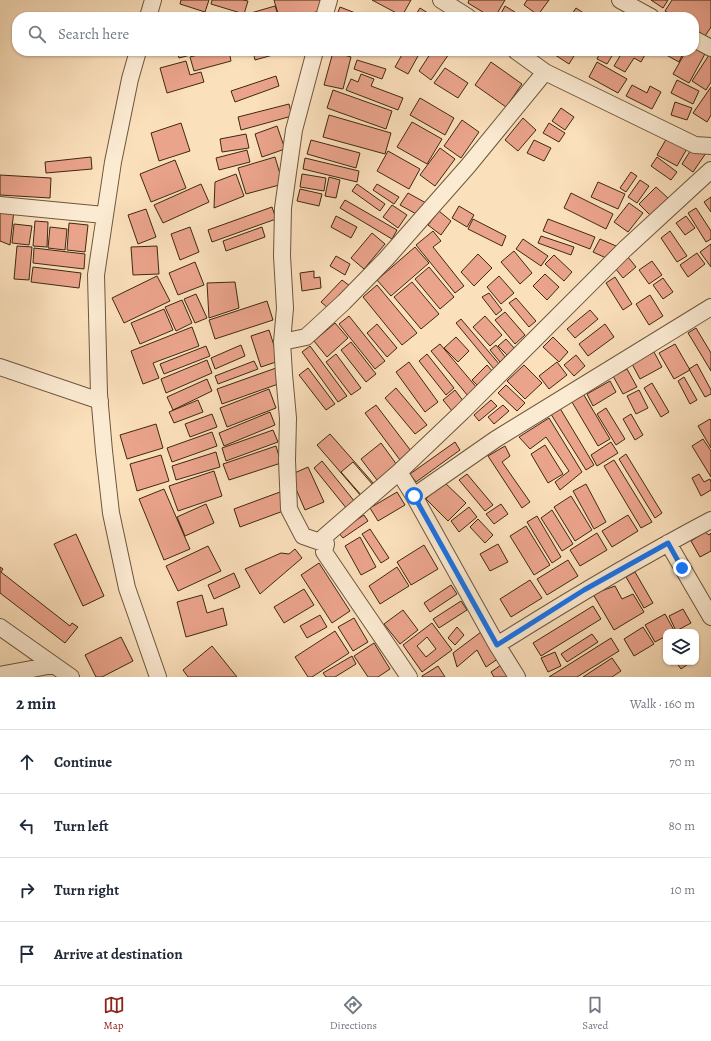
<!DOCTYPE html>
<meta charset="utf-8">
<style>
:root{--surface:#fff;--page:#f2f2f3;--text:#1f2937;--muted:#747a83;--line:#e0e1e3;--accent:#8f2418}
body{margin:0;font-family:Alegreya,serif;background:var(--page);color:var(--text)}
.controls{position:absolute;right:12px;bottom:12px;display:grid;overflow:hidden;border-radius:8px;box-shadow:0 1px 3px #0004}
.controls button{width:36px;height:36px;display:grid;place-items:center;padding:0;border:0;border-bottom:1px solid var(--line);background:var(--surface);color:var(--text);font:20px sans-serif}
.stop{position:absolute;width:12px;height:12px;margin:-9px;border:3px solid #1a73e8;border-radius:50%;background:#fff}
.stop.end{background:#1a73e8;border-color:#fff;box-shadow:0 1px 4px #0008}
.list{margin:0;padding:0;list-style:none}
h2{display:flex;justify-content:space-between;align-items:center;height:52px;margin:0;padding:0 16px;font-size:17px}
h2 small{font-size:13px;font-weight:400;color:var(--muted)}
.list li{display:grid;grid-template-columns:26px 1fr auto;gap:12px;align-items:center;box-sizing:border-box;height:64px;padding:0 16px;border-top:1px solid var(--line)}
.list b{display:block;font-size:15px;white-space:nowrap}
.list em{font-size:13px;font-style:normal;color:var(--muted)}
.icon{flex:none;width:22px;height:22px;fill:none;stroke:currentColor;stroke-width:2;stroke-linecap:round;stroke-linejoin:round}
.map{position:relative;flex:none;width:711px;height:677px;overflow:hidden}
.search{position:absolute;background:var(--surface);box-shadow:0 1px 3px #0004;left:12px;right:12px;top:12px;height:44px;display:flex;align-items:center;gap:10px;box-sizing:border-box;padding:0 14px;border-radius:16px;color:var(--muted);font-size:15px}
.sheet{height:308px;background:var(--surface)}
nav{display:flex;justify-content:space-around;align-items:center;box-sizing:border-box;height:56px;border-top:1px solid var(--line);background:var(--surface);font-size:11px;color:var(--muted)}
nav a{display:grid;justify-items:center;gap:2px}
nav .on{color:var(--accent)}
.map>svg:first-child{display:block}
.building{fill:#eba48c;stroke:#3e2912;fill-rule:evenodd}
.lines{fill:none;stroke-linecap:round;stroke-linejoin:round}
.street-casing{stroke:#6d573c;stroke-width:18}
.street{stroke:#fcebd3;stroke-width:16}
.route{stroke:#1a73e8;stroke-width:5}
</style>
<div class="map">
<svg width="711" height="677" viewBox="0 0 711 677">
<rect width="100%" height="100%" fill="#fbe0bc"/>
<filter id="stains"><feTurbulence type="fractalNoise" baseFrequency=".005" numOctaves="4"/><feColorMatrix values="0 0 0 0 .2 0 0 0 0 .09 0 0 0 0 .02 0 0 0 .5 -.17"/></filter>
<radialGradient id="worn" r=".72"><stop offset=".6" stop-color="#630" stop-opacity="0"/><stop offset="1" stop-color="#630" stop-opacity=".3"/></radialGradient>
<path class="building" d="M181,0H209L205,12L180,4Z
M212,0H243L248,1L244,14L211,4Z
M274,0H320L323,10L298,17H279Z
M372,0H411L402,16Z
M469,0H505L495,17H491L468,3Z
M527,0H549L538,15L524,5Z
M651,0H668L663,8Z
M672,0H711V27L705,36L694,29V17H675L665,11Z
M275,6L279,17H253L251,13Z
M505,6L523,17H499Z
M340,7L358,14L357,17H336Z
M420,8L434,17H414Z
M576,8L585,14L583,17H570Z
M624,13L631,17H621Z
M694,46L706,52L689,83L673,74L686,51H694Z
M177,51H206L179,58Z
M213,51H229L231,61L194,71L190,57Z
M253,51H287L255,60Z
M404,51H409L418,56L408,74L395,67Z
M432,51H451L431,80L419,71Z
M549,51H577L569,64Z
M601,51H615L607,64L597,59Z
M623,51H647L641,62L634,58L625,72L614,66Z
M659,51H684L679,62Z
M333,52L351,57L343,89L324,85Z
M709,55L711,56V82L706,90L692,81Z
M357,60L386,69L382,79L354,69Z
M186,61L190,75L201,72L204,82L167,93L160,68Z
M491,62L522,84L506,107L475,85Z
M597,62L627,79L618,93L589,77Z
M445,68L468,83L458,98L434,83Z
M361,74L374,79L371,86L403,98L398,110L346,90L351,79L358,82Z
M276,76L279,86L235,102L231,91Z
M677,80L699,91L693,104L671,93Z
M632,85L647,93L650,86L661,92L652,109L626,96Z
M711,87V115L707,122L693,113Z
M333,90L392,111L386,129L327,108Z
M420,98L454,118L445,135L410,115Z
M675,102L692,108L687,120L671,115Z
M289,104L292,116L241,130L238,117Z
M561,108L574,117L565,130L552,121Z
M329,115L391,133L385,154L323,137Z
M523,118L536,130L518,151L505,140Z
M462,120L479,132L461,158L444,146Z
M412,122L442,139L427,164L397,147Z
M181,123L190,151L159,161L151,133Z
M549,123L565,133L559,142L543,133Z
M277,126L285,149L262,157L255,134Z
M246,134L249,148L222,152L220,139Z
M668,136L688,147L677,166L657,155Z
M311,140L360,153L356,168L307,154Z
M534,140L551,148L544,161L527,153Z
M694,145L706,153L693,172L682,164Z
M440,148L455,159L435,186L420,175Z
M247,150L250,162L219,170L216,158Z
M388,151L420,169L409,189L377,171Z
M91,157L92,169L46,173L45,162Z
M275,157L283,184L246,194L238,168Z
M657,157L677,172L671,180L651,166Z
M305,158L359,171L357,182L303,169Z
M175,160L186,188L151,202L140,174Z
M631,172L637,176L626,192L620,188Z
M236,174L244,196L214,208L215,182Z
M302,174L326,178L324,191L300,187Z
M0,175L51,178L50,198L0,195Z
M329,177L340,180L336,198L325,196Z
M640,180L649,186L637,203L628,197Z
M598,182L625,194L618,209L591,197Z
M201,184L209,202L163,223L154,205Z
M357,184L385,204L380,211L352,191Z
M377,184L399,197L394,204L373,190Z
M656,187L669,199L652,217L639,204Z
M300,189L322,194L319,206L297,201Z
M408,193L426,203L418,215L400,205Z
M571,193L613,214L606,229L564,208Z
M711,197V212L704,202Z
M345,200L397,230L392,239L340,208Z
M629,203L643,213L628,232L614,222Z
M392,205L407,215L398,228L383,217Z
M459,206L474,215L467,227L452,218Z
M272,207L276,219L212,242L208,230Z
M0,208L14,210L10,245L0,241Z
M696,208L711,231V239L706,242L688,213Z
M146,209L156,237L138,244L128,215Z
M439,211L451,221L441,235L428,225Z
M336,216L357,227L351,238L331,227Z
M686,216L695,228L685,235L676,223Z
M473,219L506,236L502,246L468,229Z
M548,219L595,237L590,249L543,231Z
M35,221L48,222L47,247L33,246Z
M69,223L88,225L85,252L67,250Z
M14,224L32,226L29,245L12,243Z
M50,227L67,229L65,250L48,248Z
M190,227L199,252L180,260L171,234Z
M262,227L265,237L226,251L223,241Z
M433,231L441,241L433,247L464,286L455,293L416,245Z
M670,231L687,256L677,262L661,238Z
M372,233L385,244L364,269L351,258Z
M541,236L574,247L571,255L538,243Z
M523,239L548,256L541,266L516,249Z
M600,239L616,246L606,258L593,252Z
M711,244V267L700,252Z
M17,246L32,247L29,280L14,279Z
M157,246L159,274L133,275L131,247Z
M415,247L429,263L391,296L377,280Z
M34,248L85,254L84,269L33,263Z
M514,251L532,273L520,284L501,262Z
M697,253L705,264L688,277L680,265Z
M478,254L492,268L474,286L461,272Z
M554,255L572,272L564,281L545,264Z
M336,256L350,264L345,275L330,266Z
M628,257L636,267L623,278L615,268Z
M652,261L662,275L649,284L639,270Z
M195,262L204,285L178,295L169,273Z
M33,267L81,273L79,288L31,282Z
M429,267L454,297L440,309L415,279Z
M314,271V278L320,277L321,288L302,291L300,273Z
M545,274L559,287L547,300L533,286Z
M157,276L170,301L124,323L112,298Z
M499,276L514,293L501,304L487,287Z
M615,277L632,304L623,310L606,283Z
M663,278L673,292L663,299L653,285Z
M342,280L350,286L329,309L321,302Z
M235,282L239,308L209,318L207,283Z
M412,282L439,314L421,329L394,297Z
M377,285L417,333L402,345L363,297Z
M489,293L502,310L496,315L482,297Z
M196,294L207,318L195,323L184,299Z
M650,295L663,316L649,325L636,304Z
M516,298L536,321L529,327L509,303Z
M182,300L192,323L176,331L165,307Z
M267,301L273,320L215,339L209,320Z
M164,309L173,330L140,344L131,323Z
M590,310L598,319L575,338L567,329Z
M505,312L525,335L515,344L495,320Z
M349,316L385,361L375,369L339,324Z
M485,316L502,335L490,346L473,327Z
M461,319L500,365L494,369L456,323Z
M335,323L348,338L327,357L314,341Z
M377,324L397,348L387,357L367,333Z
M605,324L614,337L588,356L579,344Z
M192,327L199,346L153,363L159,378L143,384L131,351Z
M696,328L711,353V371L688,333Z
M269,330L279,361L261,367L251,336Z
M456,337L469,351L458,362L444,348Z
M553,337L568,352L559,362L543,347Z
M506,339L515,349L508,356L498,346Z
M351,342L376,374L366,382L341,350Z
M440,344L477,388L468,396L431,351Z
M675,344L690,370L674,379L659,353Z
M241,345L245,356L215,369L211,358Z
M496,345L506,358L500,362L490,350Z
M206,346L210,356L164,374L160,364Z
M310,346L347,396L338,402L302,352Z
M654,352L662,367L640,379L632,364Z
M336,354L361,388L351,395L326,362Z
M427,354L454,388L446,395L419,361Z
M576,355L585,366L574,376L564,365Z
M207,360L212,373L166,393L161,379Z
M254,361L258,369L218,384L215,376Z
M409,362L438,402L425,412L396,372Z
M557,362L567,375L549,389L539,376Z
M697,364L711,390V394L705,397L689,369Z
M487,365L493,372L478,386L472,380Z
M524,365L542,383L525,399L507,381Z
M276,368L281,383L222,404L217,389Z
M308,368L335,404L326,410L299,375Z
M627,369L637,387L623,394L613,376Z
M684,377L697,400L690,404L678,381Z
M207,379L212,391L173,410L167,397Z
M610,381L616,392L593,406L587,394Z
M652,383L669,412L661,417L644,388Z
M506,385L525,403L517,411L498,393Z
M396,388L427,425L415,434L385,398Z
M269,389L276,408L227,427L220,408Z
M455,390L464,402L452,411L443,400Z
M581,390L610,439L598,446L569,397Z
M639,390L648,408L636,414L627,396Z
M198,400L203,412L174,423L169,412Z
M491,400L497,406L479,421L474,415Z
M376,405L411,451L400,460L365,413Z
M503,405L509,411L494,424L488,417Z
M558,405L594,465L586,470L549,411Z
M606,408L625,439L616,445L597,414Z
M270,412L275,425L224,446L219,433Z
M212,414L217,427L190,437L185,424Z
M631,414L643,435L635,440L623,419Z
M549,418L582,472L560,490L555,482L569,471L546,437L530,449L519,437Z
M710,419L711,421V448L698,426Z
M156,424L163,448L127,459L120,435Z
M273,430L278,442L226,461L222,448Z
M212,432L217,446L172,462L167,448Z
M330,434L374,484L361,496L317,445Z
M703,439L711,451V477L692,446Z
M455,442L460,450L416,482L410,474Z
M611,442L618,453L597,466L591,455Z
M381,443L397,465L377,480L361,459Z
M545,445L563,474L548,483L531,454Z
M276,446L281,463L229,480L223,464Z
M505,446L510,456L502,462L530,502L522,508L488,456Z
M216,452L220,467L176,480L172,466Z
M626,454L662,513L655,518L619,459Z
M161,455L169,481L137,491L130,464Z
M614,460L652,522L641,528L604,466Z
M322,461L355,502L347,509L314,468Z
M353,462L373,485L362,496L341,472Z
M308,467L324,502L305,510L290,475Z
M214,471L222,496L178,511L169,486Z
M467,474L493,505L485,511L459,480Z
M699,474L704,482L710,479L711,482V490L701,496L692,478Z
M443,481L466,503L448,521L426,499Z
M586,484L606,522L594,529L573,491Z
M164,489L190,549L164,560L139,499Z
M280,492L286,510L240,527L234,509Z
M397,492L405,505L378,521L370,508Z
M571,496L592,530L575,541L554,507Z
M206,504L214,523L185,536L177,517Z
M501,504L508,514L494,524L486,514Z
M469,507L477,517L459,532L451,521Z
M552,510L573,544L562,551L541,518Z
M364,515L368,521L343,538L338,532Z
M628,515L638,531L612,547L602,531Z
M537,516L561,557L552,563L527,522Z
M478,519L493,535L485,543L470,527Z
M526,526L550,565L534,575L510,536Z
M370,529L389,558L381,563L362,534Z
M705,532L709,535L711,533V551L700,557L691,541Z
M597,533L607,550L580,566L570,550Z
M76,534L104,596L83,606L54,544Z
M360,537L376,567L361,575L345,546Z
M498,544L508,562L490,571L480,554Z
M424,545L438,569L411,585L397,562Z
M208,546L221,571L178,591L166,566Z
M295,549L302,558L260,594L245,569L281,553L289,554Z
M568,560L578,576L547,595L537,579Z
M319,563L350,611L332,623L301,575Z
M0,567L3,569L1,572L70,626L72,623L78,627L65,643L0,593Z
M397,567L409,586L380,604L369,586Z
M635,572L653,603L644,608L626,577Z
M234,573L240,587L214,599L208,585Z
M530,580L542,598L511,617L500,599Z
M451,585L457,594L430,612L424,603Z
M615,586L622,599L633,594L644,612L614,630L593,594Z
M304,589L314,605L284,623L274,607Z
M202,595L207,613L223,608L227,625L186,637L177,602Z
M461,601L467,610L439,628L433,619Z
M593,606L601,619L541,656L533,643Z
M683,609L691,623L676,631L669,616Z
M403,610L418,630L400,644L384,624Z
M665,614L675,632H666V636L655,642L645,625Z
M320,615L327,627L307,638L300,626Z
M354,618L368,642L353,651L338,627Z
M432,623L452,650L422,672L403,645ZM427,637L436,649L426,657L417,646Z
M457,627L464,635L455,645L448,638Z
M643,627L654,644L634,656L624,639Z
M485,629L502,656L486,667L477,650L457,667L453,653Z
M335,631L349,653L312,677H308L295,657Z
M592,634L598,642L567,662L561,654Z
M121,637L133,661L102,677H96L85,655Z
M611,638L619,651L577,677H549Z
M374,643L390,669L378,677H368L354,656Z
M212,646L237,677H188L183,670Z
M555,652L561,666L548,672L541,658Z
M352,656L356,664L335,677H326L323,673Z
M612,658L621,671L612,677H583Z
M676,662H691L681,669Z
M501,665L509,677H494L491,672Z
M438,666L445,677H422V676Z"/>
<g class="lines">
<defs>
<path id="street" d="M441,0L468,17
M620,0L651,17
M148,17L153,0
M324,17L329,0
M694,39L711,48
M138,51L130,79L113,162L96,275L99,394L104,451L111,513L127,588L158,677
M315,51L294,130L283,208L282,256L285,308L282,342L284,374L288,418L287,460L289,509L303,536L326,544
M516,51L545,72L695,145L711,146
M0,205L104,215
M282,342L306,337L344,302L386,259L468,166L545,72
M0,367L100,401
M399,472L414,496L497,645L517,677
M414,496L496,439L711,307
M668,543L711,617
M0,627L71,677
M497,645C567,601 637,559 711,520
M0,675L53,665
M409,677L324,552L326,544L324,537L399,472L462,412L625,249L711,170"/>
</defs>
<use href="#street" class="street-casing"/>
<use href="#street" class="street"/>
</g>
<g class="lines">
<path class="route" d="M414,496L497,645L584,590L668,543L682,568"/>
</g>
<rect width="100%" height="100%" filter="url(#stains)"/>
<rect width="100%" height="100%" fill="url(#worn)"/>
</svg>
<div class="controls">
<button><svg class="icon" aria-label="layers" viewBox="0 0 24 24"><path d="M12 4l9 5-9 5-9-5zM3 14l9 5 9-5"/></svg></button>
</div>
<div class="stop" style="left:414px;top:496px"></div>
<div class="stop end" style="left:682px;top:568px"></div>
<div class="search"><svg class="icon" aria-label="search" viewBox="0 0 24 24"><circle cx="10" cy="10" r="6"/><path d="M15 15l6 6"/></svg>Search here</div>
</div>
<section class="sheet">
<h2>2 min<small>Walk · 160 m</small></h2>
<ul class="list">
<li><svg class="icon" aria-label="ahead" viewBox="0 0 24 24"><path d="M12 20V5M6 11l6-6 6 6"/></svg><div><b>Continue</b></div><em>70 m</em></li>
<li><svg class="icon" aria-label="left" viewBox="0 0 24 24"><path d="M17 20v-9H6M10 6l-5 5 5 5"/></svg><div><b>Turn left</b></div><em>80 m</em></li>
<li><svg class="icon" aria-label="right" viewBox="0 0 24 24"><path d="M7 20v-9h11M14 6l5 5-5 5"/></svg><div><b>Turn right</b></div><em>10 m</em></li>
<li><svg class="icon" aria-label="arrive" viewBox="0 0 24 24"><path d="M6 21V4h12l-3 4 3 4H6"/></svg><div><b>Arrive at destination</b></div></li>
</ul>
</section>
<nav>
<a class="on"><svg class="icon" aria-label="map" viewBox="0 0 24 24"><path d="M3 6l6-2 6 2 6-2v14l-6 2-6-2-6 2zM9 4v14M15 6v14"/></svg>Map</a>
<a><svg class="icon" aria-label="directions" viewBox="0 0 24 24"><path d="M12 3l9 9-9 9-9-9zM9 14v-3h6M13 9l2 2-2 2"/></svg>Directions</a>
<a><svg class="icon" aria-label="saved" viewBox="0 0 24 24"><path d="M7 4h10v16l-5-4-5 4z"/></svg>Saved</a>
</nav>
